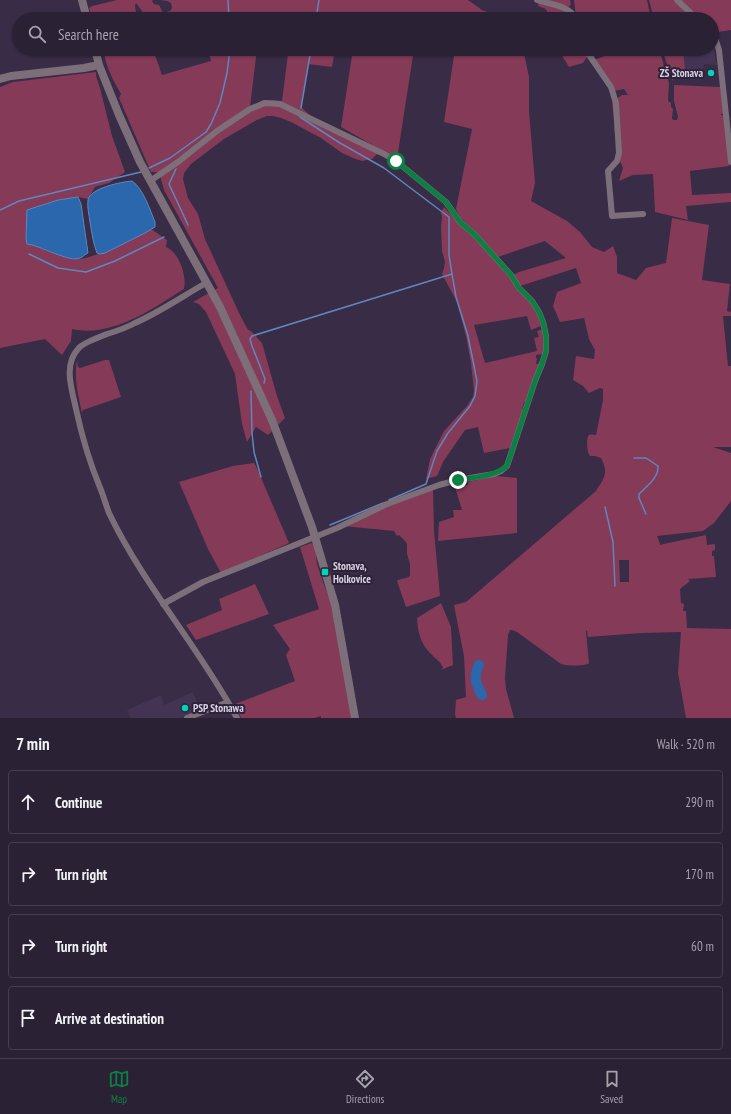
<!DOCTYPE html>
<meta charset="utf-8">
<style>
:root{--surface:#2a2134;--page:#362e40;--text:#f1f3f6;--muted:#a5a3ac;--line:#463e4f;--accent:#0b8043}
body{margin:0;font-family:"PT Sans Narrow",sans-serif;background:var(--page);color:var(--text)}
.stop{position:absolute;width:12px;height:12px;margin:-9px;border:3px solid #0b8043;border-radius:50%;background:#fff}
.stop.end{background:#0b8043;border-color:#fff;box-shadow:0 1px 4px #0008}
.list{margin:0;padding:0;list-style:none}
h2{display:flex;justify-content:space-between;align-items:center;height:52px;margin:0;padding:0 16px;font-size:17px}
h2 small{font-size:13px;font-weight:400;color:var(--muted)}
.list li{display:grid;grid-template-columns:26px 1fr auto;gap:12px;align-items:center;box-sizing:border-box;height:64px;margin:0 8px 8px;padding:0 8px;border:1px solid var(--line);border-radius:4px}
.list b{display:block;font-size:15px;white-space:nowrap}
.list em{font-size:13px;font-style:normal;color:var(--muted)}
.icon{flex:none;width:22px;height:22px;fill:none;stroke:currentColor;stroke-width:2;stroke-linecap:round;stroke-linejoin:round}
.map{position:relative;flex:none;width:731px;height:718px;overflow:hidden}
.search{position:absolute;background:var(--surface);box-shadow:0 1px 3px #0004;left:12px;right:12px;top:12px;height:44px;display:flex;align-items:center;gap:10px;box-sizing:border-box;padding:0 14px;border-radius:22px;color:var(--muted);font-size:15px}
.sheet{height:340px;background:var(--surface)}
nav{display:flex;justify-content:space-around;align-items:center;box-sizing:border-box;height:56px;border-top:1px solid var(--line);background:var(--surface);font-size:11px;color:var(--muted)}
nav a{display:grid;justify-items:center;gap:2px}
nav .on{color:var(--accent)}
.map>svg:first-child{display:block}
.built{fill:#433454}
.green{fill:#853a58;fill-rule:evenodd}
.water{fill:#2b67ad;stroke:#5f87bd}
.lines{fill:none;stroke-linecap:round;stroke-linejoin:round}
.stream{stroke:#5f87bd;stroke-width:1.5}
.river{stroke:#2b67ad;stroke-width:10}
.minor{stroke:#7c6f7a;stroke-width:6}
.tertiary{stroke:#7c6f7a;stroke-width:8}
.route{stroke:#0b8043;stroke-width:5}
.poi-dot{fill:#01d5b6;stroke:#2e223b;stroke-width:1.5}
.labels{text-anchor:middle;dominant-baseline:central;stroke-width:4;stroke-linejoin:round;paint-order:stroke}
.poi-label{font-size:11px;font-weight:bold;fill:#d8d1e1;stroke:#2e223b;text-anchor:start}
</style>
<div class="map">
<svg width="731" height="718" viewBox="0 0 731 718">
<rect width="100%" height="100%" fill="#382c46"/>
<path class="built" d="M712,43L713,46L717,65L704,64L703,71H701L700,77L686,78L683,49H712Z
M193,692L200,710L180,718H131L127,710L161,695L164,705Z"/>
<path class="green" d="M117,0H153L152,1L154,4L159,5L163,13L170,11L172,8L171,3L167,1L160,0H468L482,10L507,19H151L150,15L149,14L145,15L136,3L135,6L137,19H92L89,8L92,6Z
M539,0H570L571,4L568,8L576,16L574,0H647L651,19H550L546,9L538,6Z
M649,0H731V30L717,32L712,27V19H654Z
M100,49H153L162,75L211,61L208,49H257L250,107L263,100L282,101L288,54L276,49H335L332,67L308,64L301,107L323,128L378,153L372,159L362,161L353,158L342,153L321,138L291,122L281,118L273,116H267L257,120L224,139L191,164L184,173L183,179L188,198L198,214L205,239L240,315L248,330L251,331L262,343L277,396L285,418L268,435L256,427L247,442L242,424L235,374L206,312L199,304L193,302L218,288L164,190L159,172H151L119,98L121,94C114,82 106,67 104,53Z
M353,49H414L397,159L341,127Z
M455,49H523L529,77V111L535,183L531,201L567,221L580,232L592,247L604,252L613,246L617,257V273L636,280L646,268L666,263L672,218L709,225L702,280L730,284L727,311L731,312V316H723L728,366H731V447H713L731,453V501L714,523L703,531L657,536L660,544L659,545L706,535L707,545L715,544V550L712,551V556H714L716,577L688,579L690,581L680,589L681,603L684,604L683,611H686L687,628L731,629V718H686L678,673L681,632L641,633L588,637L587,630L586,631L589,663L588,664C578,666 570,666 561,664L517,632L512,630H510L508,635L505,678L506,689L514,718H456L455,714L456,700L466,697L464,656L454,605L466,602L596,491C604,478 609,474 601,458L595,456H591C590,456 589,455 589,454C587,451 586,437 589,435C591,434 594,435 596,435L603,400V389L600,388L589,393L583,386L573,380L576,356L594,359L595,350L589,339L584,318L560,322L553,306L557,292L581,283L576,268L520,286L513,275L519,272L566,258L545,241L498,257L460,217L456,209L472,129L444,122ZM619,560H629V582H620Z
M560,49H584L587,57L583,63L569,67L561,54Z
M596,49H659L669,83L668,101L671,103V107L673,109L672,119L674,120H677L678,117L674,101V85L720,87L724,114H721V115H724L729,166L690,171L692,195L731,193V202L686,206L688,220L655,212L653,174L633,175L619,181L623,168L617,154L612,102L622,95H628L624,89L614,91L594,60L605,56L604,52L592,57L589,52Z
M662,49H683L686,78L673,77V81L672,79Z
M96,72V76L100,88L112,136L125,172L109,183L95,187L88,199L78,197L58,200L27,210L33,245C45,250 62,257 74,259C91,261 136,238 151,229L167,240L166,247C179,252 187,276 184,289C152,309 112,338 72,329L71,341L62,355L45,339L0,348V87L13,82Z
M444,207L455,219L474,237L536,308L541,326L531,330L527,316L474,325L485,363L537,351L534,338L539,337L537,331L543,329V354L536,355V358H537L536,364H538L540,360L527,402H524L522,410L524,412L519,426L516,430L510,448L484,453L478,427L465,430L443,462L437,476L426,479L430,459L444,431L467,406L473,397L474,391L471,363L466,336L457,302L442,274L444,268L445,262L442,251L441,226L442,217L441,213Z
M77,360L78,367L80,368L105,360H109L121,397L83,410L82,413C78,395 74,378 77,360Z
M254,463L256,466L289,543L221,573L208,549L179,482L233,466Z
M495,476L517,478V533L438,541L439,522L454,517L453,510H462L455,487L468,485V482Z
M433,490L434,531L440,596L406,607L397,581L398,580L409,577L410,575V564L407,554V544L405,541L399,535L397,536L394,531L343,526L392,504Z
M312,543L315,546L317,564L323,582L330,600L350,704L351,718H321V716L314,718H241L235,704L295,681L286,655L290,649L273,625L319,609L300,547Z
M255,584L269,614L196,640L186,625L222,610L219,599Z
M441,603L451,627L453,665L441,670L443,668C441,662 437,660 433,656C421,645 418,634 417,618Z"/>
<path class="water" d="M132,181C143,188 150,210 155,222V227L145,233L105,253L100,254L97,253C93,243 92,233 90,222C89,215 87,207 88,200C90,188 121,182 132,181Z
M78,197L81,204L88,253C85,254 83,257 80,258C70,263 39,245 27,244L26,239L27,210L58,200Z"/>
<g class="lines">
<path class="stream" d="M228,0L229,19
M316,19L319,0
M301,108L311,49
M300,117L340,143L384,168L449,217V255L452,274L456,297L468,336L477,381L475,396L470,406L448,433L437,451L426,484L389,500
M149,168L170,158L206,132L211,124L220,103L227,73L230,49
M176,169L169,184L188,225
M0,210L19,201L141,172
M29,254L58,268L86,272L115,261L164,237
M264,383L265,379L252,346L250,339L252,336L452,274
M251,391L252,433L254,452L261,477
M634,458H646L658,466C659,477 647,486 639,494V498L646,514
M605,507L613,542L615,586
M330,525L383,503"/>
<path class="river" d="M479,665C473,677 476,684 482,695"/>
<path class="minor" d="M537,0C549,4 571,6 576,19
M677,0L697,19
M712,36L716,41L719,50L731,162
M585,49L611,87L616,103L619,153L617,161L608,171L612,216L643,214
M150,181L178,162L217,131L250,109L265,103L280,104L384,154L396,161L446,202L460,222L474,234L511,275L519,288L532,301L539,312L543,322L546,336V351L542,364L535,381L507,466L501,471L494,474L458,480L439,485L387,504L337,528L203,582L163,604
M206,283C183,296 160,312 135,323C126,328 117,331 107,334C100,337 82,343 78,349C63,365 72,390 76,409C82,437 90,464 101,490C104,498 106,505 109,513C144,586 199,647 237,718
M187,718L228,702"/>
<path class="tertiary" d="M82,0L87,19
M95,49L99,65L119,115L140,162L220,307L272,420L312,527L335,605L355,718
M0,79L11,76L84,68L99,65"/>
</g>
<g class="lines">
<path class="route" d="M396,161L446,202L460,222L474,234L511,275L519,288L532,301L539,312L543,322L546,336V351L542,364L535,381L507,466C494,477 474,477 458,480"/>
</g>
<g class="poi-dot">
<circle cx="711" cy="73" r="4"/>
<rect x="321" y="568" width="8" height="8" rx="2"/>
<circle cx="185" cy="708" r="4"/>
</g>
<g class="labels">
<g class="poi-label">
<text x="703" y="73" text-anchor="end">ZŠ Stonava</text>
<text x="333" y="566">Stonava,<tspan x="333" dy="13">Holkovice</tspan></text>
<text x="193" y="708">PSP Stonawa</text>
</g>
</g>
</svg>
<div class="stop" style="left:396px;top:161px"></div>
<div class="stop end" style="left:458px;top:480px"></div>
<div class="search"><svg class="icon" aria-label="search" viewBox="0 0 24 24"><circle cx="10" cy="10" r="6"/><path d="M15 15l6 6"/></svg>Search here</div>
</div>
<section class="sheet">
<h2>7 min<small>Walk · 520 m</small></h2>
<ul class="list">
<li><svg class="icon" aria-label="ahead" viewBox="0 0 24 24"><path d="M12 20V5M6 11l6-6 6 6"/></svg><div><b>Continue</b></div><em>290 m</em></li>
<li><svg class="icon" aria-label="right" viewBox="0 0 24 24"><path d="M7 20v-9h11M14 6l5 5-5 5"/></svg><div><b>Turn right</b></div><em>170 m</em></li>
<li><svg class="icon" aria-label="right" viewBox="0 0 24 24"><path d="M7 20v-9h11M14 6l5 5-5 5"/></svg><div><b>Turn right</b></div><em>60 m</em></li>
<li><svg class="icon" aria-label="arrive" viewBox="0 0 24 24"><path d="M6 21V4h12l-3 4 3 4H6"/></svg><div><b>Arrive at destination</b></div></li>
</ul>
</section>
<nav>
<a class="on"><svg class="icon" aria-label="map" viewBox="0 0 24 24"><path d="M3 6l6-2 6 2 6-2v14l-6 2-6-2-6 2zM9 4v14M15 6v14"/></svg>Map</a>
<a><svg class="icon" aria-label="directions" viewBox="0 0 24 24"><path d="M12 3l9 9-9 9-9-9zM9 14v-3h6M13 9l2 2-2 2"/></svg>Directions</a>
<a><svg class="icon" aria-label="saved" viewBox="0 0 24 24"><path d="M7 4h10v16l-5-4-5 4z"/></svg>Saved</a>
</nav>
